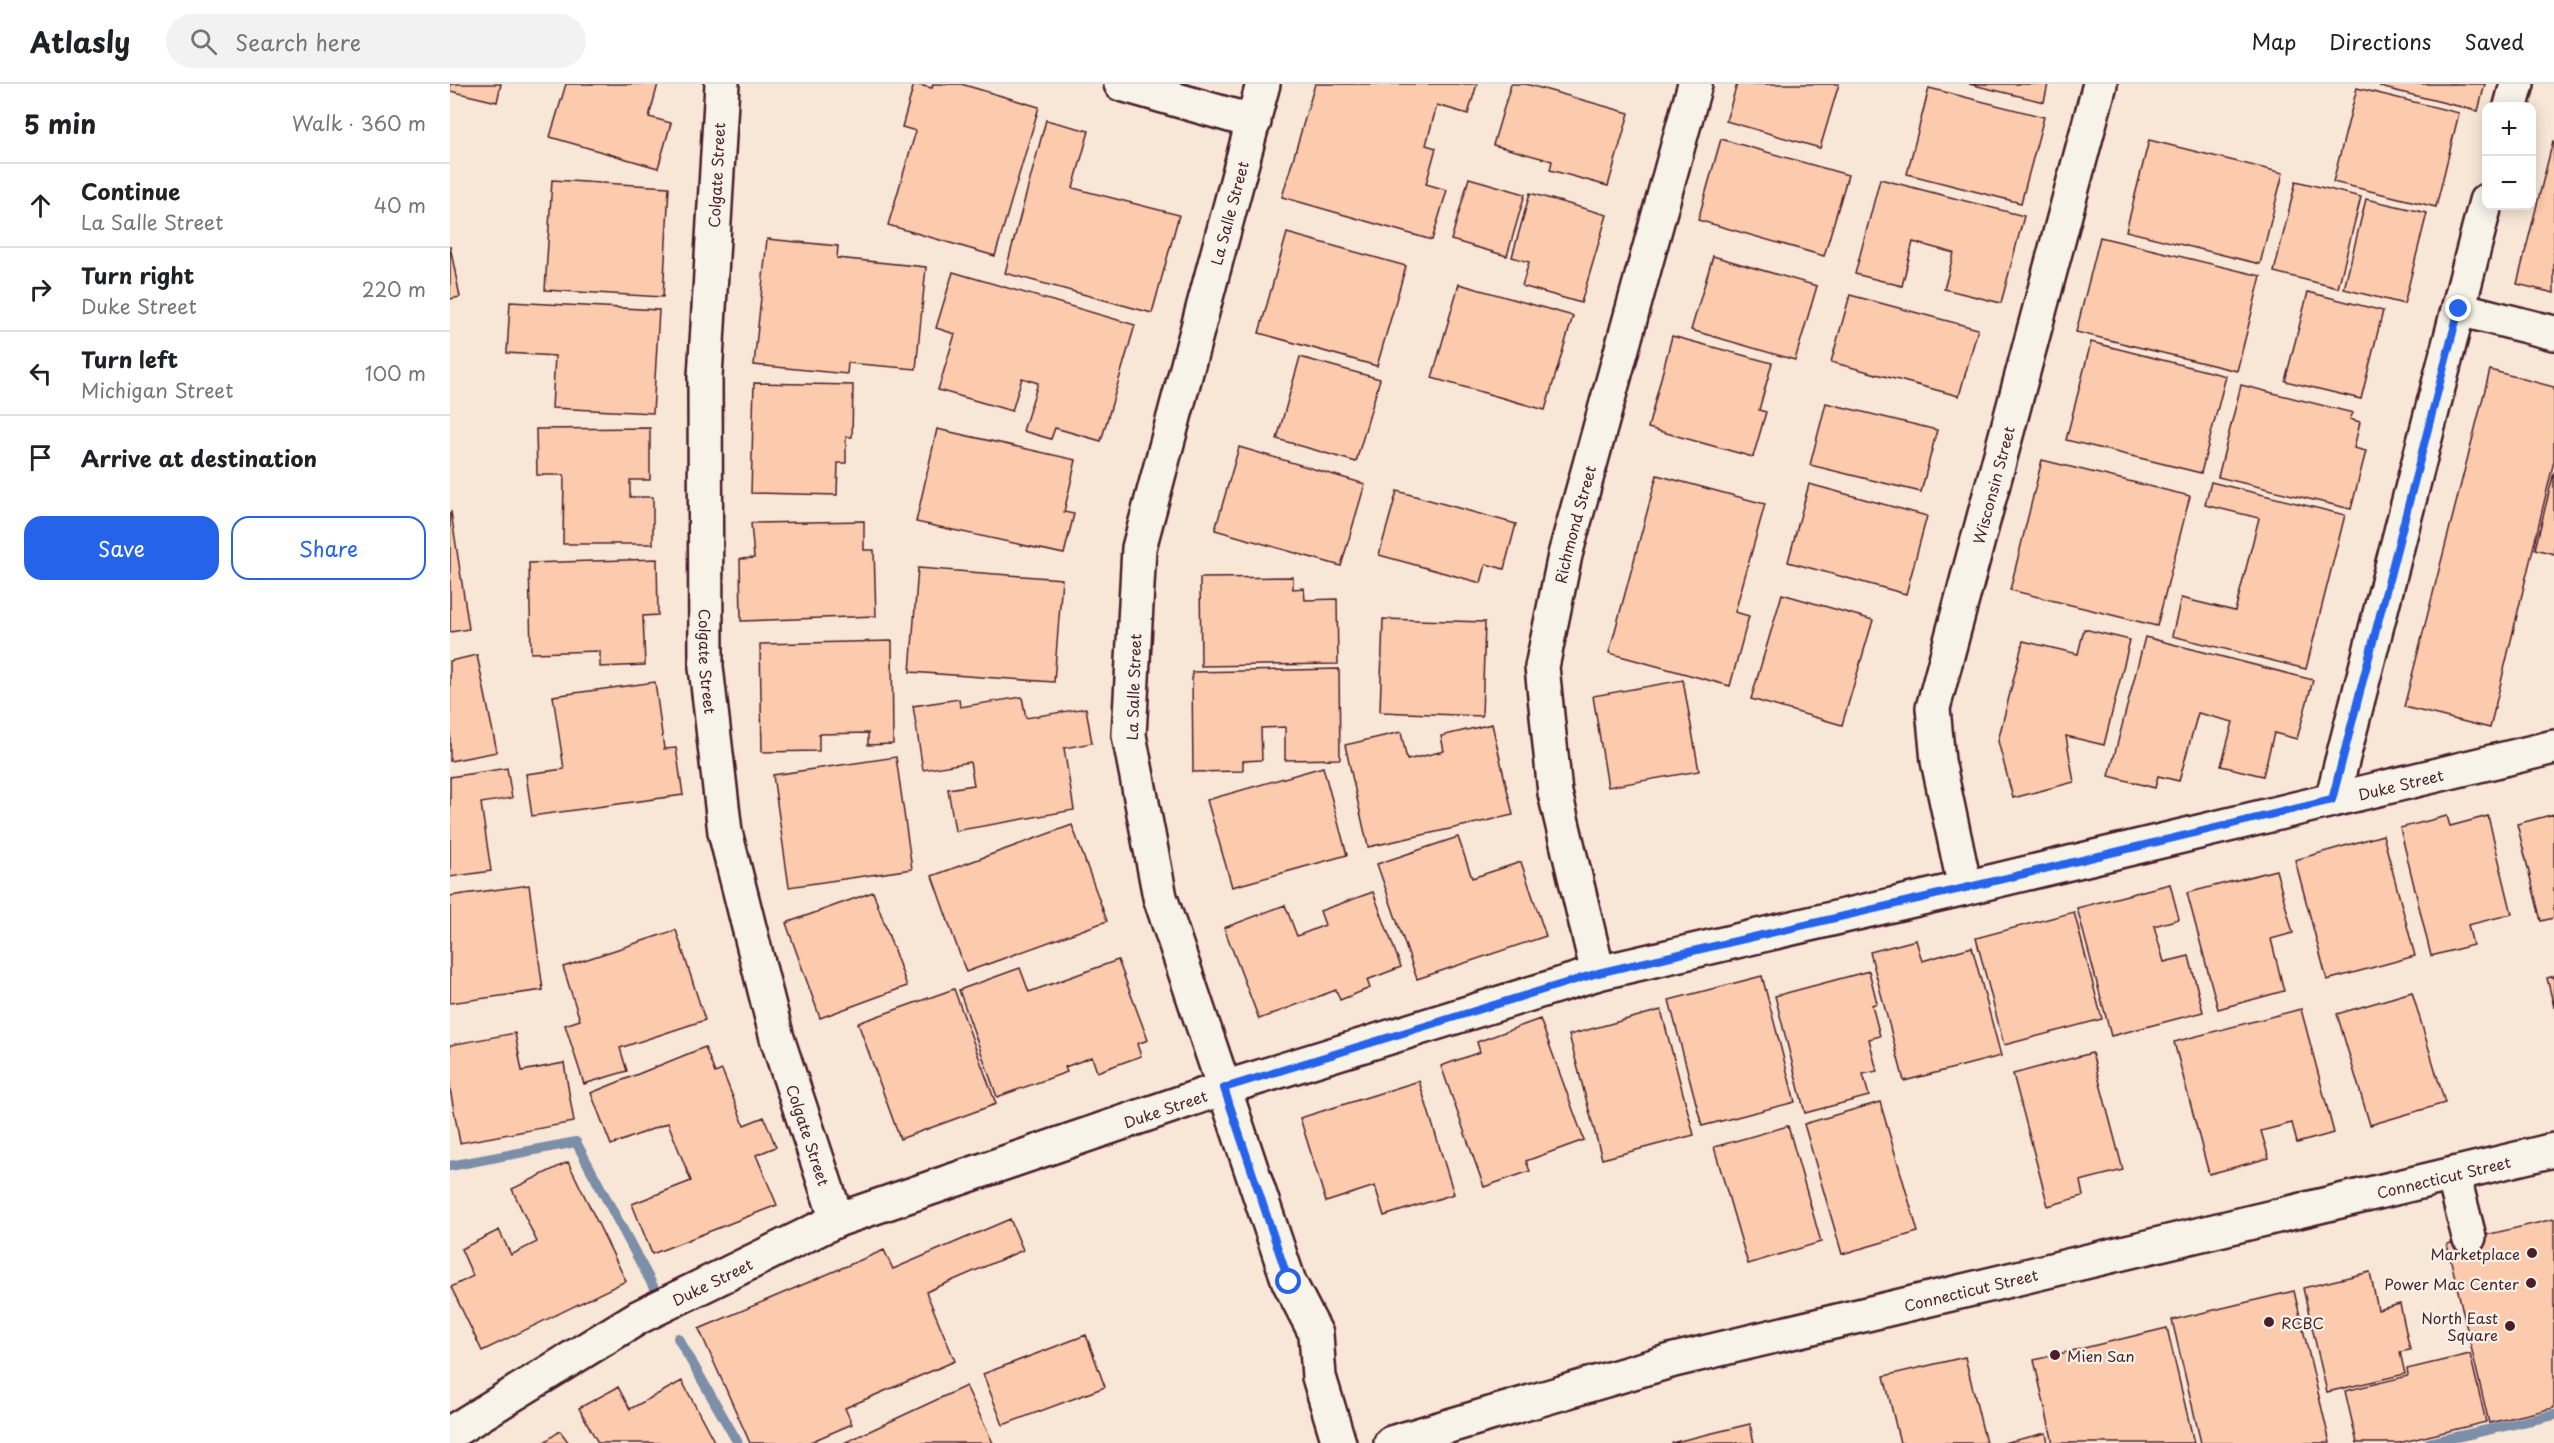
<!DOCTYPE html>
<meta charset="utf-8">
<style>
:root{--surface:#fff;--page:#f2f2f2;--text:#202124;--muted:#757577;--line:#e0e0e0;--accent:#2563eb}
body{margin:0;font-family:"Playpen Sans",sans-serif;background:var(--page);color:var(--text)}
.controls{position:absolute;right:18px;top:18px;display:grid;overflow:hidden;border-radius:12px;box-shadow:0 3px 15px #0003}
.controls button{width:54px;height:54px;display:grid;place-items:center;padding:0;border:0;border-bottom:2px solid var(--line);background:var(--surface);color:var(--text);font:30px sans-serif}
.stop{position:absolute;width:18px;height:18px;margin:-14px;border:4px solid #2563eb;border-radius:50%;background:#fff}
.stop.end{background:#2563eb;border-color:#fff;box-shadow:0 2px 6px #0008}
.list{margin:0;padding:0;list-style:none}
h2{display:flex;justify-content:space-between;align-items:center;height:78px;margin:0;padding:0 24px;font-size:26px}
h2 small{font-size:20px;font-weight:400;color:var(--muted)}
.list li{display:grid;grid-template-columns:39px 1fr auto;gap:18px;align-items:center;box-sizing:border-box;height:84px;padding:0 24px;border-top:2px solid var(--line)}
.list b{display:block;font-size:22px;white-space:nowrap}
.list p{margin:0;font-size:20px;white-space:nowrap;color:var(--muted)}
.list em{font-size:20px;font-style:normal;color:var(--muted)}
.actions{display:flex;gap:12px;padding:18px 24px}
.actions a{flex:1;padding:14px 0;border:2px solid var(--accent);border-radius:18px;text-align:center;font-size:21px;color:var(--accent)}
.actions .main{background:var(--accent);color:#fff}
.icon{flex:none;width:33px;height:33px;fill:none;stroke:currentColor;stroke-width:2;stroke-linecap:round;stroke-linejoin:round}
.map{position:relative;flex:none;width:2104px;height:1359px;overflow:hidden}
header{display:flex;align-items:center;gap:36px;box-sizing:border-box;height:84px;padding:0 30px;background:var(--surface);border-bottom:2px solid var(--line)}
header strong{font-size:28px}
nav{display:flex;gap:33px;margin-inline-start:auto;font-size:21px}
.search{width:420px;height:54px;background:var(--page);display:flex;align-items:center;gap:15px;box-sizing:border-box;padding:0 21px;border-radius:33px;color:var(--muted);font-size:22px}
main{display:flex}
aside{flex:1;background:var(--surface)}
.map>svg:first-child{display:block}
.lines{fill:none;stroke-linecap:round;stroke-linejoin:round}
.stream{stroke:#7b8ea8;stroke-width:10}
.building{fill:#fccaac;stroke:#4a1f2b;stroke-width:1.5}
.minor-casing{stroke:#4a1f2b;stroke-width:38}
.minor{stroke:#f7f3e8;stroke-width:33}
.route{stroke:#2563eb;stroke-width:8}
.poi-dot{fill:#4a1f2b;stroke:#f7f3e8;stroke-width:2}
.labels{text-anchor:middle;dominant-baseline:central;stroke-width:4.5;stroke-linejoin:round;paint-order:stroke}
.street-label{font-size:15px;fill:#4a1f2b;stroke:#f7f3e8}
.poi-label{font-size:15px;fill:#4a1f2b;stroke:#f7f3e8;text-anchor:end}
</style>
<header>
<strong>Atlasly</strong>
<div class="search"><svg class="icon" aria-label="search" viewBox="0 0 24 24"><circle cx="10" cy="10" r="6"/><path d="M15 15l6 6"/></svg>Search here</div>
<nav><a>Map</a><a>Directions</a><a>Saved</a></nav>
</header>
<main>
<aside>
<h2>5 min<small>Walk · 360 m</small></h2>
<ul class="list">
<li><svg class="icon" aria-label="ahead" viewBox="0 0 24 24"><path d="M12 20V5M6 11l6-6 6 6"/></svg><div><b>Continue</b><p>La Salle Street</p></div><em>40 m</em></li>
<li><svg class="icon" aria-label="right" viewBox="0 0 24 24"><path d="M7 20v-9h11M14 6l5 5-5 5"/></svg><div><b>Turn right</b><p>Duke Street</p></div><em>220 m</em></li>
<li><svg class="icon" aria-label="left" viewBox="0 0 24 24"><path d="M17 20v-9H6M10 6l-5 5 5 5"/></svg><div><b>Turn left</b><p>Michigan Street</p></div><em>100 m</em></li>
<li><svg class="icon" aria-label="arrive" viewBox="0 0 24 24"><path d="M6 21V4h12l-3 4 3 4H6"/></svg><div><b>Arrive at destination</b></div></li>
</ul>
<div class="actions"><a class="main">Save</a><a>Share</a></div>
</aside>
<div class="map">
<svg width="2104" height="1359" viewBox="0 0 2104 1359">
<rect width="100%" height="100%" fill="#f8e7d6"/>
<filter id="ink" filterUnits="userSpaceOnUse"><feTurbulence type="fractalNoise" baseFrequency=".0167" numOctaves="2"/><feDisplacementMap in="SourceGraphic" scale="12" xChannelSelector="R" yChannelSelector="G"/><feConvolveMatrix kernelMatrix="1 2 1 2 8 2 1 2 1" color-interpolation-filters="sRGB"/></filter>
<g filter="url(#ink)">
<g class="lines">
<path class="stream" d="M0,1082L126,1058L203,1202
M228,1254L288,1359
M1979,1359L2104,1331"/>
</g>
<path class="building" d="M0,0H51L47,18L0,7Z
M116,0H208L199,33L221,39L208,84L100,53Z
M464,0L482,4L483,0H511L589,23L545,172L438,141L466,47L452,43Z
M865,0H1027L1018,30L987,21L976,61L986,64L976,100L997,106L982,156L832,113Z
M1061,0H1076L1179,29L1158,102L1100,86L1102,77L1043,61Z
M1287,0H1389L1370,64L1276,37Z
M1519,0H1598L1594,18Z
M1931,0H2035L2028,27L1930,3Z
M1479,4L1594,33L1571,119L1457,90Z
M1907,4L2009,29L1986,123L1883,98Z
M596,36L639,47L623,104L729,131L702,229L555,189Z
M1271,55L1398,91L1374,172L1248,136Z
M1699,56L1833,89L1810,180L1676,147Z
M2103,57L2104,58V209L2067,200Z
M1019,94L1075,110L1057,172L1001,156Z
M1430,95L1574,132L1551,219L1494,205L1504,169L1463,158L1452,202L1405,190Z
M102,96L219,103L213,213L95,206Z
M1846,97L1911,113L1888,204L1824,188Z
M1080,109L1157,131L1131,219L1072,202L1079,178L1062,173Z
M1916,115L1977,129L1954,220L1894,205Z
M837,149L956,182L927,282L809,249Z
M1650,153L1811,192L1787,287L1626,248Z
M317,155L388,162L387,174L476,183L466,285L398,279L397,290L304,281Z
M0,162L10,213L0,215Z
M1263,172L1367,202L1345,276L1241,246Z
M503,188L685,241L651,357L605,344L601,355L573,347L588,299L572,294L562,327L488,306L505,250L486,244Z
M1009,200L1123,232L1095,326L982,294Z
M1858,208L1933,227L1911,315L1835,297Z
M1400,211L1528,245L1509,312L1381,278Z
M60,218L209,226L203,329L102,324L105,272L57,269Z
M1222,252L1322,279L1309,326L1316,328L1303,373L1198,344Z
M1641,258L1776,292L1751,389L1616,356Z
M850,273L930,295L906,378L827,355Z
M2040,286L2104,303V377L2040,644L1954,623Z
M304,299L403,301L402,353H396V379H388L387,411L301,409Z
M1791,301L1903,329L1900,335L1910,338L1904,364L1916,367L1901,425L1768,393Z
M1376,319L1487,346L1471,408L1360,381Z
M200,344V396H180V413H203V460H113L114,391H87L86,345Z
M487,345L626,376L614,428L624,430L614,470L466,438Z
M789,363L915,400L891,482L765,446Z
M1592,376L1740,412L1707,542L1560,506Z
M2104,388V470L2085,465Z
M1207,391L1315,420L1285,528L1299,532L1280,602L1159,569Z
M1761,398L1895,431L1856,585L1722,552L1731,514L1785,527L1809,434L1755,421Z
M1359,400L1477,432L1456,510L1338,478Z
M947,407L1066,440L1054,485L1036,480L1031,499L929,471Z
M1,428L19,545L0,548V429Z
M414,437V466H424L426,532L291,537L290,475L304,474L301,439Z
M207,475L208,531L193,532L195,581L150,583V567L81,569L79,479Z
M468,484L612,495L604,598L460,588Z
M843,493V505L854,504L855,516L887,515L888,580L751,582L750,494Z
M1332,510L1423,536L1392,641L1301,615Z
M933,535L1035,538L1032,632L930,628Z
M1634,545L1680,556L1654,661L1616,652L1624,698L1563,714L1548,657L1573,557L1628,570Z
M1695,553L1863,596L1847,655L1824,649L1813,692L1771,682L1783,638L1748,629L1729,697L1708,692L1705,704L1659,692Z
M442,557L443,660L418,661V649L369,650V667L312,668L310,560Z
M27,571L47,668L0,677V577Z
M889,585L890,675L835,676V643L811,644L812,676L793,677V687L743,688L742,588Z
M1233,596L1249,687L1158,703L1143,612Z
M205,598L214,665L226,664L233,711L82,732L76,690L114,685L103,612Z
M572,613L576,634L636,624L642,659L614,664L624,726L505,747L498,705L524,701L520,678L473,686L463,622L509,615L510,623Z
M1042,640L1063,731L918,763L895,661L951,648L957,676L994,667L991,652Z
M446,673L462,785L339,803L323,691Z
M873,683L897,771L782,803L757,716Z
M57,684L62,714L31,719L41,787L0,793V693Z
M2104,730V834L2091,837L2067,740Z
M1997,732L2000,742L2038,732L2062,830L2018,841L2023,861L1981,872L1950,744Z
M622,741L657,837L516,888L482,792Z
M1933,751L1965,872L1877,896L1845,776Z
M1008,753L1022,794L1071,778L1096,852L967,895L927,780Z
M1826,786L1843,849L1821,855L1834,907L1768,925L1737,809Z
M1720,800L1729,835L1704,842L1714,878L1739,872L1753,928L1661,952L1627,824Z
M79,801L93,906L0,919V812Z
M423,808L457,902L370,934L336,839Z
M923,808L951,883L917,896L920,904L890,916L886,906L809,935L774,844L835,821L847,852L875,841L870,827Z
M1624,828L1652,935L1554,961L1526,854Z
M226,846L255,936L170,964L177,987L134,1000L115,941L130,936L113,883Z
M1466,856L1472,877L1522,863L1551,972L1454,997L1420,868Z
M668,876L698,956L687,960L691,972L647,988L642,973L615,983L617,988L547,1013L509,906L570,884L579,908Z
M1419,887L1427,919L1422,921L1430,952L1419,955L1427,987L1413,990L1419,1012L1355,1029L1325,912Z
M1312,892L1345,1018L1252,1042L1219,916Z
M2104,892V923L2097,894Z
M504,905L546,1020L450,1055L408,939Z
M1962,908L1995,1019L1920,1041L1887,930Z
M1851,925L1884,1049L1847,1059L1842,1039L1811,1047L1819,1074L1759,1090L1724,958Z
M1211,926L1244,1051L1152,1075L1119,951Z
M1090,935L1134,1056L1076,1077L1080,1087L1034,1103L991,982L1030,968L1027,958Z
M65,949L72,987L114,979L124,1038L10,1059L0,1005V961Z
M255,963L265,989L272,986L294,1041L314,1033L326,1063L306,1071L327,1121L202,1170L182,1120L241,1097L218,1039L161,1061L141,1009Z
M1642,969L1673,1086L1630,1097L1633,1112L1598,1122L1563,990Z
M969,997L1004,1110L934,1132L925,1102L876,1118L850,1034Z
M1430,1018L1468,1148L1392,1170L1354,1040Z
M1338,1042L1371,1158L1298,1180L1264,1063Z
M118,1078L176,1197L32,1267L1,1203L23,1192L11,1165L49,1146L61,1171L87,1158L62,1105Z
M560,1135L573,1166L476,1208L505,1277L395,1324L402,1340L358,1359H300L249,1245L434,1166L443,1185Z
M2104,1135V1324L2039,1339L1997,1160Z
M1920,1188L1928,1226L1950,1220L1960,1266L1950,1268L1955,1290L1877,1308L1853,1204Z
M1844,1207L1880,1359H1751L1722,1236Z
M1717,1244L1744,1359H1603L1584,1276Z
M636,1251L655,1303L553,1341L533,1290Z
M2020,1270L2036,1338L1949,1359H1907L1895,1307L1958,1292L1957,1285Z
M1515,1273L1536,1359H1450L1434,1292Z
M232,1297L265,1359H148L129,1324L168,1303L180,1325Z
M516,1302L543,1359H394Z
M1300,1340L1304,1359H1221Z
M110,1347L119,1359H93Z
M1596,1349L1598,1359H1553Z"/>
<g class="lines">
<defs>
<g id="minor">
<path id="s1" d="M272,0L255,293L256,583L275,748L327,954L387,1136"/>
<path d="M671,0L804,38"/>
<path d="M813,0L689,464L679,651L710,813L839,1198L866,1250L869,1293L889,1359"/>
<path d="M2061,22L2067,0"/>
<path d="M2009,225L2104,249"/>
<path d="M1882,716L2036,117"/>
<path id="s2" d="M1515,804L1488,677L1483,624L1650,0"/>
<path id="s3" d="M1148,889L1105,709L1092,583L1115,471L1245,0"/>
<path d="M2003,1090L2019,1153"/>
<path id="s4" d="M0,1349L189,1233L387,1136L774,1004L1148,889L1515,804L2104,663"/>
<path id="s5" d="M941,1359L1224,1276L2104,1066"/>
</g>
</defs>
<use href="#minor" class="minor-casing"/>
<use href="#minor" class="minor"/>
</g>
</g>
<g class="lines" filter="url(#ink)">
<path class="route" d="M839,1198L774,1004L1148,889L1515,804L1882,716L2009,225"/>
</g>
<g class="poi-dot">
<circle cx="2082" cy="1169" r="6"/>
<circle cx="2081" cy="1199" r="6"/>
<circle cx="1819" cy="1238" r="6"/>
<circle cx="2060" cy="1242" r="6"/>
<circle cx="1605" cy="1271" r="6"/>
</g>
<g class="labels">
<g class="street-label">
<text transform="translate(266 91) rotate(-87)">Colgate Street</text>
<text transform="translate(779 129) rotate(-75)">La Salle Street</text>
<text stroke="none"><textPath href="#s2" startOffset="414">Wisconsin Street</textPath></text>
<text stroke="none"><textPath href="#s3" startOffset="458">Richmond Street</textPath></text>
<text stroke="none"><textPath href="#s1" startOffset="578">Colgate Street</textPath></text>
<text transform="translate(683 603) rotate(-88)">La Salle Street</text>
<text stroke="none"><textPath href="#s4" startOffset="2067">Duke Street</textPath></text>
<text stroke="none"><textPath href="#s4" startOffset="789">Duke Street</textPath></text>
<text stroke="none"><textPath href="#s1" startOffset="1064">Colgate Street</textPath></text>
<text stroke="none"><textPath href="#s5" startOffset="1086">Connecticut Street</textPath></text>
<text stroke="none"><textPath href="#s4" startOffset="303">Duke Street</textPath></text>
<text stroke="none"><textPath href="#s5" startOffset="600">Connecticut Street</textPath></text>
</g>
<g class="poi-label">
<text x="2070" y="1169">Marketplace</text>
<text x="2069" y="1199">Power Mac Center</text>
<text x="2048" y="1233">North East<tspan x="2048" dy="17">Square</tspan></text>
<text x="1831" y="1238" text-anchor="start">RCBC</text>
<text x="1617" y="1271" text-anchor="start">Mien San</text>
</g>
</g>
</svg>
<div class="controls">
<button>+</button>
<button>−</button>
</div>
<div class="stop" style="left:839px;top:1198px"></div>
<div class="stop end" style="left:2009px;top:225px"></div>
</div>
</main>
